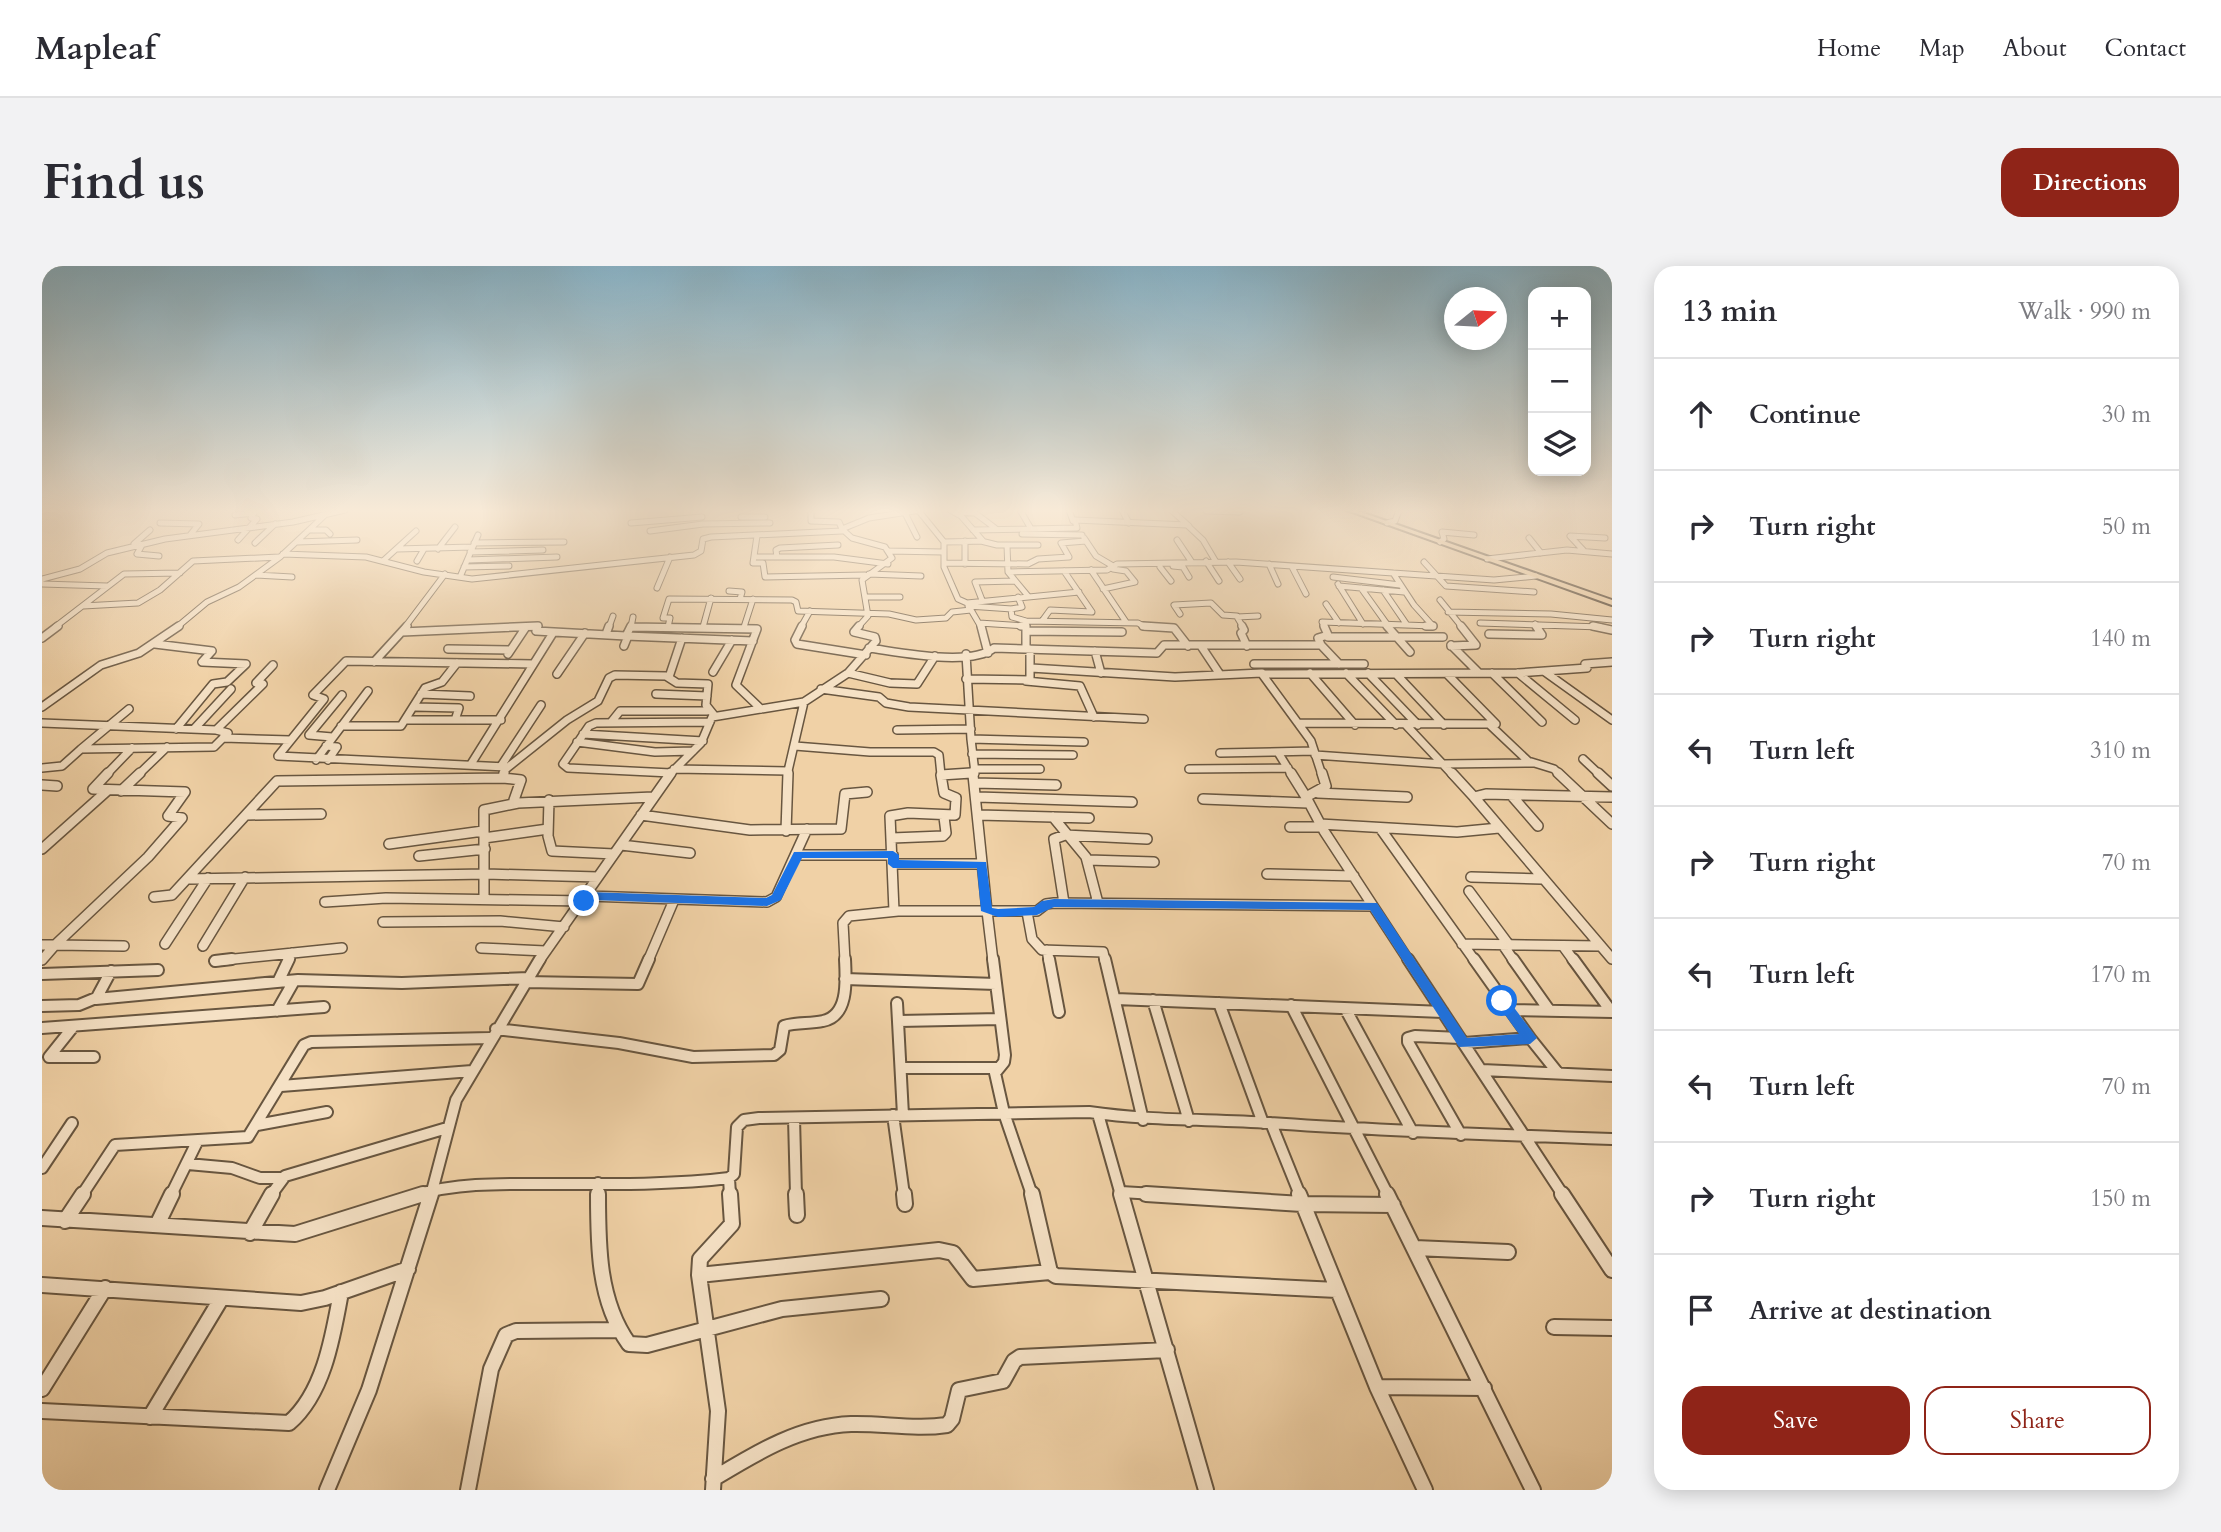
<!DOCTYPE html>
<meta charset="utf-8">
<style>
:root{--surface:#fff;--page:#f2f2f3;--text:#2b2b33;--muted:#7c7c81;--line:#e1e1e2;--accent:#8f2418}
body{margin:0;font-family:Cardo,serif;background:var(--page);color:var(--text)}
.controls{position:absolute;right:21px;top:21px;display:grid;overflow:hidden;border-radius:14px;box-shadow:0 4px 18px #0003}
.controls button{width:63px;height:63px;display:grid;place-items:center;padding:0;border:0;border-bottom:2px solid var(--line);background:var(--surface);color:var(--text);font:35px sans-serif}
.compass{position:absolute;left:1402px;top:21px;width:63px;height:63px;border-radius:50%;background:var(--surface);box-shadow:0 4px 18px #0003;rotate:72deg}
.stop{position:absolute;width:21px;height:21px;margin:-16px;border:5px solid #1a73e8;border-radius:50%;background:#fff}
.stop.end{background:#1a73e8;border-color:#fff;box-shadow:0 2px 7px #0008}
.list{margin:0;padding:0;list-style:none}
h2{display:flex;justify-content:space-between;align-items:center;height:91px;margin:0;padding:0 28px;font-size:30px}
h2 small{font-size:23px;font-weight:400;color:var(--muted)}
.list li{display:grid;grid-template-columns:46px 1fr auto;gap:21px;align-items:center;box-sizing:border-box;height:112px;padding:0 28px;border-top:2px solid var(--line)}
.list b{display:block;font-size:26px;white-space:nowrap}
.list em{font-size:23px;font-style:normal;color:var(--muted)}
.actions{display:flex;gap:14px;padding:21px 28px}
.actions a{flex:1;padding:16px 0;border:2px solid var(--accent);border-radius:21px;text-align:center;font-size:24px;color:var(--accent)}
.actions .main{background:var(--accent);color:#fff}
.icon{flex:none;width:38px;height:38px;fill:none;stroke:currentColor;stroke-width:2;stroke-linecap:round;stroke-linejoin:round}
.map{position:relative;flex:none;width:1570px;height:1224px;overflow:hidden;border-radius:21px}
header{display:flex;align-items:center;gap:42px;box-sizing:border-box;height:98px;padding:0 35px;background:var(--surface);border-bottom:2px solid var(--line)}
header strong{font-size:33px}
nav{display:flex;gap:38px;margin-inline-start:auto;font-size:24px}
.intro{display:flex;align-items:center;justify-content:space-between;box-sizing:border-box;height:168px;padding:0 42px}
h1{margin:0;font-size:49px}
.button{padding:18px 32px;border-radius:21px;background:var(--accent);color:#fff;font-size:24px;font-weight:700}
main{display:flex;gap:42px;padding:0 42px}
aside{flex:1;background:var(--surface);border-radius:21px;box-shadow:0 4px 18px #0003}
.map>svg:first-child{display:block}
.lines{fill:none;stroke-linecap:round;stroke-linejoin:round}
.minor-far4-casing{stroke:#685640;stroke-width:7}
.minor-far3-casing{stroke:#685640;stroke-width:10}
.minor-far2-casing{stroke:#685640;stroke-width:12}
.minor-far1-casing{stroke:#685640;stroke-width:14}
.minor-casing{stroke:#685640;stroke-width:18}
.major-casing{stroke:#3a2d1e;stroke-width:4}
.minor-far4{stroke:#f5e1c5;stroke-width:5}
.minor-far3{stroke:#f5e1c5;stroke-width:7}
.minor-far2{stroke:#f5e1c5;stroke-width:9}
.minor-far1{stroke:#f5e1c5;stroke-width:10}
.minor{stroke:#f5e1c5;stroke-width:14}
.major{fill:#f0d1a6;fill-rule:evenodd}
.route{fill:#1a73e8}
</style>
<header>
<strong>Mapleaf</strong>
<nav><a>Home</a><a>Map</a><a>About</a><a>Contact</a></nav>
</header>
<div class="intro"><h1>Find us</h1><a class="button">Directions</a></div>
<main>
<div class="map">
<svg width="1570" height="1224" viewBox="0 0 1570 1224">
<rect width="100%" height="100%" fill="#f0d1a6"/>
<filter id="stains"><feTurbulence type="fractalNoise" baseFrequency=".00286" numOctaves="4"/><feColorMatrix values="0 0 0 0 .2 0 0 0 0 .09 0 0 0 0 .02 0 0 0 .5 -.17"/></filter>
<radialGradient id="worn" r=".72"><stop offset=".6" stop-color="#630" stop-opacity="0"/><stop offset="1" stop-color="#630" stop-opacity=".3"/></radialGradient>
<g class="lines">
<defs>
<path id="minor-far4" d="M769,244V255L797,256L800,263
M876,244L902,276V301L916,333L925,337
M978,244L988,261
M1027,244L1031,255
M1080,244L1087,257
M1129,244L1147,260
M862,245L875,271
M1164,245L1198,246L1196,244
M913,246L933,247L953,262
M193,249L212,247L209,252L215,253L196,274
M699,251H723
M118,257L157,258L148,269
M589,257L660,251
M1345,257L1353,255L1356,247
M108,264L92,278L100,279L95,288L117,290
M268,264H284L288,268
M931,264L1035,262L1033,254L1145,259L1161,274L1174,296
M608,265L661,258L728,257
M980,268L1040,269
M715,270L711,297H721L723,311L823,309
M1042,272L1054,290L1071,300
M1487,272L1499,287
M1135,274L1149,295
M923,275V298
M939,275L955,279H996
M255,276L315,274
M902,276L941,275L919,250L908,244
M1398,276L1402,273L1400,266L1432,269
M213,277L233,258
M432,277L522,276
M965,279L966,306L986,330
M355,283L430,281
M396,283L413,261
M847,285L901,286
M1542,285L1528,270L1563,272
M428,286L501,284
M241,288L324,291L382,306L430,313L652,289L659,285L661,273L669,271L800,265
M714,291H792L846,298
M735,291L734,284L738,282L796,279
M1445,293L1525,284L1570,288
M342,294L374,265
M426,294L515,291
M375,295L382,283
M1164,295L1177,315
M1186,296L1198,313
M1382,296L1404,320L1492,326
M902,297L986,298L996,293L1027,291L1019,277L1044,275
M1227,298L1236,318
M1131,300L1141,301L1147,311
M422,301L467,300
M1118,301L1129,315
M1250,301L1264,328
M1049,304L1084,356
M966,306L1065,304L1075,298L1194,296L1351,307L1372,339L1391,360L1280,356L1283,361
M1351,307L1452,314L1494,310
M827,308L879,310
M214,309L250,311
M418,311L436,269
M1291,311L1358,319
M0,313L38,303L65,287L123,273L251,256L303,244
M0,318L65,320
M1296,318L1321,358
M1297,320L1362,326
M615,322L628,291
M1319,322L1347,361
M1061,323L1093,316L1084,305L1071,303
M1341,324L1365,359
M687,325L700,326L698,333
M824,331H858
M976,331L980,341L969,343L970,351L984,355V361
M940,334L933,316L973,315
M1398,334L1420,361
M1284,338L1297,357
M41,340L96,337L118,324L151,295L237,291
M926,340L970,343
M1406,346L1509,348L1570,354
M1138,348L1132,339L1169,337L1181,349L1195,350
M984,355L1096,357L1103,361H1117
M1000,355L1008,344L1050,346L1022,305
M937,357L983,360
M1438,357L1559,361
M1493,358L1495,361
M13,361L82,308L138,307
M135,361L165,336L197,321L238,291L283,249
M363,361L403,308
M462,361H495
M567,361L571,350
M589,361H620
M589,361L591,351
M626,361L628,352H621L627,333L750,334L754,336L756,345L847,348L874,354L904,352L910,346L929,344
M661,361L669,332
M702,361L711,333
M759,361L768,345
M816,361L826,350L820,314L850,292L843,281L810,272L800,263L827,252L879,244
M939,361L925,337L1037,326
M1201,361L1195,351L1216,350"/>
<path id="minor-far3" d="M760,360L753,374L755,378L824,389
M939,360L946,387
M979,360H983
M984,360V383
M1101,360L1132,362L1146,380
M1200,360L1202,364L1199,367L1205,380
M1345,360L1368,386
M1384,360H1391
M1551,360L1570,364
M589,361L715,363L694,419L719,443
M984,365L1080,366
M360,366L496,360L494,365L584,370L589,360
M564,368L567,360
M1447,368L1500,369L1494,360
M584,370L711,375
M1286,371H1401
M0,372L16,360
M113,378L170,385L160,396L204,398L185,416L171,418L134,463
M1279,379L1297,398
M1409,379L1437,407
M582,380L586,370
M1159,380L1177,407
M1409,380L1434,379L1419,360
M827,382C857,386 928,401 952,382L1115,387L1122,379H1279L1276,372L1286,369L1282,360
M406,383L468,384
M1053,385L1059,407
M466,388L484,361
M924,388L929,473
M332,396L365,360
M1212,398H1322
M989,402L1133,411L1220,407
M671,406L690,374
M1503,406L1570,454
M806,407L848,417L875,418L893,390
M1268,407L1313,459
M1304,407L1354,459
M1326,407L1376,459
M1450,407L1500,456
M1476,407L1533,454
M515,408L543,367
M1354,408L1402,459
M627,411L640,372
M924,413L988,414V383
M984,415L1038,420L1052,451
M779,423L837,431L844,437L867,441L1102,453
M379,428L428,430
M614,428L665,430
M0,441L59,399L97,387L137,360
M373,441L417,442L413,454
M87,443L39,483L172,481L186,467L174,464L221,418L214,417L231,399
M365,454H459
M570,455L578,445H665
M0,457L174,464
M1256,457L1454,458L1405,408
M1364,459L1411,509
M1448,459L1486,495L1512,503L1518,509
M299,460H359L383,422L400,416L415,397
M152,463L189,423
M855,464L929,463
M541,468L661,475
M290,471L267,469L300,429
M181,472L248,474
M535,476L613,486L651,485
M284,480L295,481L286,494
M753,480L828,486H892L897,489L899,509
M1178,487L1272,485
M930,488L1031,489
M1237,488L1250,509
M1273,489L1401,498L1491,497
M1541,493L1558,509
M274,494L326,425
M429,498L511,367
M459,500L499,439
M0,502L20,500L39,483
M465,502L525,454L556,435L567,412L573,409L624,410L635,417L666,418L664,439L672,449
M632,503L746,505V509
M932,503H998
M1147,503L1246,502
M746,505L762,436
M629,507L526,502L521,498L547,460L554,457L668,456
M64,509L90,482
M96,509L125,481
M462,509L464,501L236,490L282,433L271,429L304,395L491,398
M627,509L659,477L670,451L762,436L806,407L834,375L833,371L812,366L817,360
M899,509L933,507L929,473L1042,476
M1280,509L1269,475L1220,408L1476,407L1545,402L1543,398L1570,396"/>
<path id="minor-far2" d="M462,507L461,512L479,514L472,534L476,537L611,531
M1249,507L1264,531
M1280,507L1284,520L1264,531L1282,565L1367,695
M1410,507L1432,531
M1516,507L1570,558
M1556,507L1570,520
M931,509L945,645H995L1004,638L1012,637L1331,640
M932,517L1014,519
M0,519L15,520
M51,523L66,507
M79,525L98,507
M1276,527L1365,531
M1470,530L1496,560
M935,531L1090,536
M1570,531L1444,528L1432,531L1570,693
M1161,533L1266,537
M507,534L506,570L510,585L572,588
M204,549L279,548
M599,549L708,564L799,563L803,528L825,526
M936,549L1047,552
M1011,551L1044,591L1056,637
M1278,558L1415,566L1457,562
M1248,561H1279
M1338,562L1433,695
M744,565L746,507
M442,572L506,563
M850,572L901,570L904,567L902,551
M347,578L441,565
M579,579L648,587
M0,583L66,524
M756,589H851
M377,590L443,583
M1046,594L1112,596
M851,598H940
M1225,608L1312,610
M1429,611L1500,613
M145,613L444,608L556,611
M1427,625L1467,679
M546,630L725,636L734,631L765,563
M112,631L130,629L235,515L461,512
M442,632V544L476,537
M283,636L344,632L542,635
M1022,637L1012,573L1023,569L1105,573
M852,645L848,550L866,547L913,549L914,532L902,527L899,509L929,507
M985,646L990,673L1000,684L1061,686L1063,695
M341,656L458,655L522,661
M123,678L166,612
M1420,678L1559,680
M0,679H13L106,591L140,552L126,550L143,526L51,523
M1461,679L1472,695
M161,680L203,611
M1521,680L1532,695
M439,682L503,685
M1005,684L1007,695
M0,694L13,679L82,680
M173,695L300,682
M246,695L250,687
M497,695L629,507
M606,695L632,634
M803,695L801,657L807,650L856,645H945L951,695"/>
<path id="minor-far1" d="M951,693L963,789L962,796L953,807L962,847L990,929
M1007,693L1017,746
M1063,693L1101,854
M1366,693L1521,929
M1471,693L1507,744
M1531,693L1569,745
M173,695L190,693
M69,705L54,733L256,714L360,717L487,712
M0,708L116,704
M803,713L954,718
M236,716L247,693
M484,716L596,718L607,693
M1074,733L1401,746
M1111,734L1147,855
M855,737L861,849
M1177,737L1221,857
M1249,739L1346,929
M0,740L37,739L54,732
M1304,744L1371,867
M1467,744L1570,746
M235,745L252,715
M857,755L958,753
M31,761L7,791H52
M0,762L282,741
M454,763L577,777L651,791L732,789L738,784L742,760C755,756 768,758 781,755C807,750 804,714 803,693
M1418,772L1373,770L1366,772V776L1419,869
M1488,772L1516,807
M1422,777L1488,772L1432,693
M859,802H954
M1440,804L1570,810
M239,820L430,805
M1056,848L1079,929
M851,849L862,929
M752,852L754,929
M1229,857L1258,929
M215,859L285,846
M146,898L190,902L218,912H239
M0,902L30,857
M687,912L688,929
M556,917V929
M1079,926L1130,929
M40,929L73,879L206,871L262,779L269,776L448,772
M129,929L156,874
M229,929L243,910L405,862
M375,929C417,916 466,918 509,918C569,918 628,919 687,912L692,908L695,861L702,854L717,852L1047,846C1108,855 1167,853 1228,857C1342,865 1456,869 1570,873
M389,929L414,834L498,693"/>
<path id="minor" d="M556,928C556,979 556,1035 587,1078L605,1079L740,1043L839,1033
M754,928L755,949
M862,928L863,938
M990,928L1008,1006L1014,1010L1295,1024
M1079,928L1164,1224
M1104,928L1260,938L1351,939
M1257,928L1335,1121L1383,1224
M1345,928L1491,1224
M1520,928L1570,1004
M0,952L253,968L381,928
M23,955L41,928
M115,959L130,928
M208,967L230,928
M1373,982L1466,986
M657,1009L897,984L911,987L931,1013L1008,1006
M0,1019L259,1037L283,1032L366,1003
M1512,1061L1570,1062
M1335,1121L1442,1122
M0,1123L63,1022
M0,1145L247,1157C282,1127 291,1070 299,1026
M108,1151L179,1033
M671,1213C714,1187 757,1160 809,1158C841,1157 873,1164 905,1159L910,1153L917,1124L961,1115L972,1095L978,1091L1125,1084
M285,1224L327,1124L389,928
M426,1224L449,1103L464,1069L474,1065L577,1064
M671,1224L676,1145L657,1009L658,993L690,958L688,928"/>
<path id="major" d="M1305,244H1313L1570,334V339Z"/>
</defs>
<use href="#minor-far4" class="minor-far4-casing"/>
<use href="#minor-far3" class="minor-far3-casing"/>
<use href="#minor-far2" class="minor-far2-casing"/>
<use href="#minor-far1" class="minor-far1-casing"/>
<use href="#minor" class="minor-casing"/>
<use href="#major" class="major-casing"/>
<use href="#minor-far4" class="minor-far4"/>
<use href="#minor-far3" class="minor-far3"/>
<use href="#minor-far2" class="minor-far2"/>
<use href="#minor-far1" class="minor-far1"/>
<use href="#minor" class="minor"/>
<use href="#major" class="major"/>
</g>
<linearGradient id="sky" x2="0" y2="1"><stop stop-color="#89b6cc"/><stop offset="0.59" stop-color="#f8ead7"/><stop offset="1" stop-color="#f8ead7" stop-opacity="0"/></linearGradient>
<rect width="1570" height="415" fill="url(#sky)"/>
<path class="route" d="M851,585L857,589V594L944,596L950,642L956,643L992,641L1000,635L1012,633L1335,637L1425,772L1477,768L1453,735L1460,730L1464,731L1495,772L1488,778L1417,781L1328,644L1012,641L995,649L956,651L939,645L935,602H851L846,598V592H760L739,634L725,640L549,634L542,639L536,635L546,626L724,632L730,629L752,586Z"/>
<rect width="100%" height="100%" filter="url(#stains)"/>
<rect width="100%" height="100%" fill="url(#worn)"/>
</svg>
<div class="controls">
<button>+</button>
<button>−</button>
<button><svg class="icon" aria-label="layers" viewBox="0 0 24 24"><path d="M12 4l9 5-9 5-9-5zM3 14l9 5 9-5"/></svg></button>
</div>
<svg class="compass" viewBox="-18 -18 36 36"><path d="M0-13l5 13h-10z" fill="#e53935"/><path d="M0 13l5-13h-10z" fill="#7c7c81"/></svg>
<div class="stop" style="left:1460px;top:735px"></div>
<div class="stop end" style="left:542px;top:635px"></div>
</div>
<aside>
<h2>13 min<small>Walk · 990 m</small></h2>
<ul class="list">
<li><svg class="icon" aria-label="ahead" viewBox="0 0 24 24"><path d="M12 20V5M6 11l6-6 6 6"/></svg><div><b>Continue</b></div><em>30 m</em></li>
<li><svg class="icon" aria-label="right" viewBox="0 0 24 24"><path d="M7 20v-9h11M14 6l5 5-5 5"/></svg><div><b>Turn right</b></div><em>50 m</em></li>
<li><svg class="icon" aria-label="right" viewBox="0 0 24 24"><path d="M7 20v-9h11M14 6l5 5-5 5"/></svg><div><b>Turn right</b></div><em>140 m</em></li>
<li><svg class="icon" aria-label="left" viewBox="0 0 24 24"><path d="M17 20v-9H6M10 6l-5 5 5 5"/></svg><div><b>Turn left</b></div><em>310 m</em></li>
<li><svg class="icon" aria-label="right" viewBox="0 0 24 24"><path d="M7 20v-9h11M14 6l5 5-5 5"/></svg><div><b>Turn right</b></div><em>70 m</em></li>
<li><svg class="icon" aria-label="left" viewBox="0 0 24 24"><path d="M17 20v-9H6M10 6l-5 5 5 5"/></svg><div><b>Turn left</b></div><em>170 m</em></li>
<li><svg class="icon" aria-label="left" viewBox="0 0 24 24"><path d="M17 20v-9H6M10 6l-5 5 5 5"/></svg><div><b>Turn left</b></div><em>70 m</em></li>
<li><svg class="icon" aria-label="right" viewBox="0 0 24 24"><path d="M7 20v-9h11M14 6l5 5-5 5"/></svg><div><b>Turn right</b></div><em>150 m</em></li>
<li><svg class="icon" aria-label="arrive" viewBox="0 0 24 24"><path d="M6 21V4h12l-3 4 3 4H6"/></svg><div><b>Arrive at destination</b></div></li>
</ul>
<div class="actions"><a class="main">Save</a><a>Share</a></div>
</aside>
</main>
